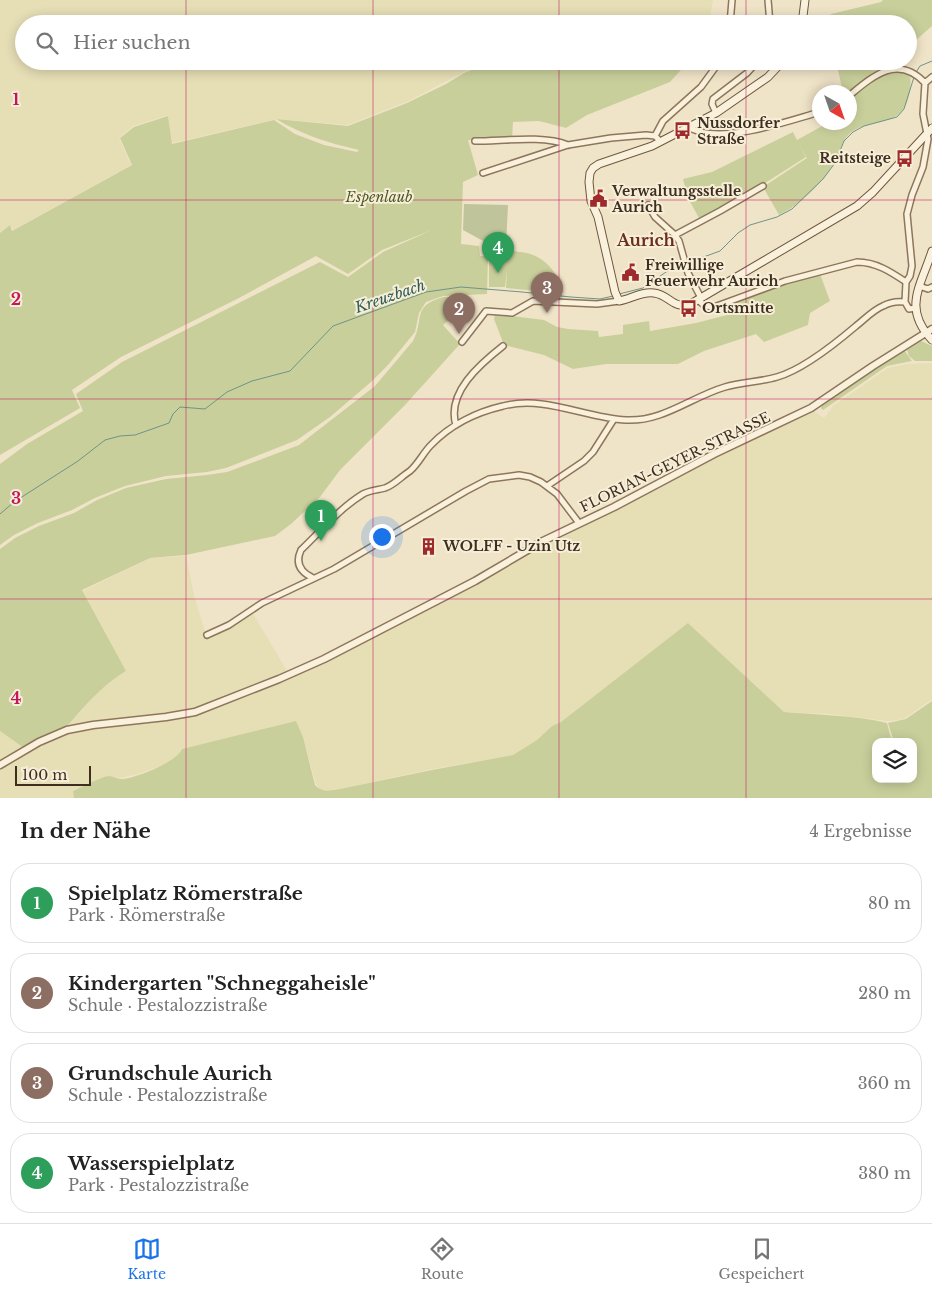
<!DOCTYPE html>
<html lang="de">
<meta charset="utf-8">
<style>
:root{--surface:#fff;--page:#f2f2f2;--text:#222;--muted:#767676;--line:#e0e0e0;--accent:#1a73e8}
body{margin:0;font-family:"Libre Baskerville",serif;background:var(--page);color:var(--text)}
.controls{position:absolute;right:15px;bottom:15px;display:grid;overflow:hidden;border-radius:10px;box-shadow:0 2px 12px #0003}
.controls button{width:45px;height:45px;display:grid;place-items:center;padding:0;border:0;border-bottom:1px solid var(--line);background:var(--surface);color:var(--text);font:25px sans-serif}
.compass{position:absolute;left:812px;top:85px;width:45px;height:45px;border-radius:50%;background:var(--surface);box-shadow:0 2px 12px #0003;rotate:140deg}
.scale{position:absolute;left:15px;bottom:12px;width:76px;box-sizing:border-box;padding-left:5px;border:2px solid #3d2e20;border-top:0;font-size:14px;line-height:18px;white-space:nowrap;color:#3d2e20;-webkit-text-stroke:4px #f7eed8;paint-order:stroke}
.you{position:absolute;left:381px;top:536px;width:18px;height:18px;margin:-12px;border:4px solid #fff;border-radius:50%;background:#1a73e8;box-shadow:0 0 0 8px #1a73e833}
.badge{display:grid;place-items:center;width:32px;height:32px;border-radius:50%;background:var(--accent);color:#fff;font-size:16px;font-weight:700}
.pin{position:absolute;translate:-50% -41px;filter:drop-shadow(0 1px 2px #0008)}
.pin::after{content:'';position:absolute;top:26px;width:18px;height:15px;background:inherit;clip-path:polygon(0 0,100% 0,50% 100%)}
.list{margin:0;padding:0;list-style:none}
h2{display:flex;justify-content:space-between;align-items:center;height:65px;margin:0;padding:0 20px;font-size:21px}
h2 small{font-size:16px;font-weight:400;color:var(--muted)}
.list li{display:grid;grid-template-columns:32px 1fr auto;gap:15px;align-items:center;box-sizing:border-box;height:80px;margin:0 10px 10px;padding:0 10px;border:1px solid var(--line);border-radius:20px}
.list b{display:block;font-size:19px;white-space:nowrap}
.list p{margin:0;font-size:16px;white-space:nowrap;color:var(--muted)}
.list em{font-size:16px;font-style:normal;color:var(--muted)}
.icon{flex:none;width:28px;height:28px;fill:none;stroke:currentColor;stroke-width:2;stroke-linecap:round;stroke-linejoin:round}
.map{position:relative;flex:none;width:932px;height:798px;overflow:hidden}
.search{position:absolute;background:var(--surface);box-shadow:0 2px 12px #0003;left:15px;right:15px;top:15px;height:55px;display:flex;align-items:center;gap:12px;box-sizing:border-box;padding:0 18px;border-radius:28px;color:var(--muted);font-size:19px}
.sheet{height:425px;background:var(--surface)}
nav{display:flex;justify-content:space-around;align-items:center;box-sizing:border-box;height:70px;border-top:1px solid var(--line);background:var(--surface);font-size:14px;color:var(--muted)}
nav a{display:grid;justify-items:center;gap:2px}
nav .on{color:var(--accent)}
.map>svg:first-child{display:block}
.farmland{fill:#e6deb5}
.green{fill:#c9cf9b}
.cemetery{fill:#bfc49a}
.lines{fill:none;stroke-linecap:round;stroke-linejoin:round}
.stream{stroke:#6f938a;stroke-width:1}
.minor-casing{stroke:#8d765c;stroke-width:8}
.tertiary-casing{stroke:#8d765c;stroke-width:9}
.secondary-casing{stroke:#6f573f;stroke-width:9}
.minor{stroke:#faf1dc;stroke-width:5}
.tertiary{stroke:#faf1dc;stroke-width:6}
.secondary{stroke:#faf1dc;stroke-width:7}
.grid{fill:none;stroke:#c2185b;stroke-width:1;stroke-opacity:0.55}
.labels{text-anchor:middle;dominant-baseline:central;stroke-width:4;stroke-linejoin:round;paint-order:stroke}
.poi-label{font-size:14px;font-weight:bold;fill:#3d2e20;stroke:#f7eed8;text-anchor:start}
.park-label{font-size:14px;font-style:italic;fill:#4d5a26;stroke:#f7eed8}
.street-label{font-size:14px;fill:#3d2e20;stroke:#f7eed8}
.water-label{font-size:15px;font-style:italic;fill:#2f5d5a;stroke:#f7eed8}
.quarter-label{font-size:16px;font-weight:bold;fill:#6b2e1e;stroke:#f7eed8}
.grid-label{font-size:16px;text-anchor:middle;font-weight:bold;fill:#c2185b;stroke:#f7eed8;stroke-width:4;stroke-linejoin:round;paint-order:stroke}
</style>
<div class="map">
<svg width="932" height="798" viewBox="0 0 932 798">
<rect width="100%" height="100%" fill="#f0e4c8"/>
<path class="farmland" d="M0,0H713L709,24H24V61H491L464,72L406,102L347,125L277,119L172,143L168,115L133,126L119,138L131,165L13,230L10,225L0,233Z
M932,363V699L905,718L898,720L888,721L831,714L784,712L688,623L561,722L552,726L537,740L513,755L432,769L335,790H325L320,789L316,784L303,737L296,721L182,749L179,754L167,763L141,773L121,778L109,776L73,790L74,798H0V769L27,753L49,741L68,734L92,729L179,719L197,715L281,682L326,661L545,544L613,511L685,472L744,443L813,411L824,418L833,406L888,368L907,364Z
M186,556L194,595L206,635L252,612L287,671L278,677L195,709L179,713L67,728L68,725L97,693L111,680L126,671L83,591L150,558Z
M0,731L24,748L0,762Z"/>
<path class="green" d="M883,0H932V26L908,47V24H827L831,14L881,2Z
M493,61H689L670,82L587,115L566,128L539,121L513,122L512,139L468,140L478,175L463,182L461,244L479,246L480,256H488L487,294L443,296L426,302L419,313L415,332L388,365L371,382L330,417L297,440L226,468L207,472L166,476L125,486L95,498L72,510L38,523L14,535L0,545V464L27,444L83,411L76,394L122,362L320,262L348,277L383,252L432,230L382,250L348,274L316,256L239,298L121,357L72,390L80,408L0,455V233L10,225L12,231L132,165L120,138L134,127L168,116L172,144L274,120L295,134L324,145L357,152L359,150C328,143 303,135 276,119L348,126L407,103L446,84L464,73Z
M840,61H893L886,64V69L850,92H843L838,70Z
M899,71L910,75C912,86 909,102 902,111C890,125 868,121 853,131C842,138 840,152 834,163C822,184 801,204 779,215L763,187L807,158L799,144L806,157L762,185L699,218L688,198L683,179L712,172L793,132L797,140L824,125L823,123L850,122V96C865,85 880,73 899,71Z
M513,251C519,252 526,252 533,255C547,260 562,277 560,293L506,288L507,270L505,287H489V256Z
M820,274L830,301L810,313L808,325L764,342L756,334L704,351L678,364H606L573,369L544,355L504,345L494,319L495,314L544,320L557,327L568,329L598,331L599,337L623,334V325L649,321L650,331L696,323L727,315L726,304L785,283Z
M443,297H464L465,306L443,325L460,344L405,405L340,470L320,497L291,524L275,536L186,555L150,558L82,590L126,671C102,685 86,705 68,725L66,728L24,748L0,731V549L15,538L39,526L74,513L97,500L126,488L166,479L207,475L227,472L299,445L375,386L413,341C425,318 411,307 443,297Z
M921,341L932,346V361H915L909,356L907,350Z
M904,350L912,361L887,366L823,410L821,408L822,405L885,361Z
M688,623L784,712C818,715 853,715 887,723L892,742H876V779H913V742H894L888,723L906,719L932,701V798H74L73,791C82,787 100,777 109,776C113,776 117,779 121,779C134,779 177,762 182,749L296,721L303,737L315,785C321,791 326,791 335,790L432,770L513,755L537,740L552,726L561,722Z"/>
<path class="cemetery" d="M464,204L508,205L506,246L485,242L463,230Z"/>
<g class="lines">
<path class="stream" d="M915,74L920,66L932,61
M687,263L720,251L738,233L750,225L777,217L792,209L823,179L835,163L844,141L853,132L864,126L897,117L904,109L914,77
M619,294L643,288L666,272L683,264
M0,514L14,502L78,461L105,440L120,436L135,435L169,423L173,414L180,407L205,409L227,392L252,381L290,371L333,326L426,292L461,287L522,292L571,297L600,299L613,296"/>
<defs>
<path id="minor" d="M768,0L770,24
M730,24L732,0
M925,83L932,77
M850,95C873,76 898,54 925,83L923,114L928,139L923,167L912,195L907,214L912,266L910,276L906,282
M716,113L712,104L713,99L747,73L758,61
M687,126C717,147 787,121 820,112
M655,136L663,121L701,87L720,61
M475,141C504,141 542,135 568,145
M483,173L568,145L611,138L646,135L655,136L660,141
M648,205L655,217L675,235L679,241L688,273L701,298
M675,235L720,211L763,186
M919,286L928,289L932,287
M698,300L705,306L714,307L785,281L857,262C876,262 891,272 906,282
M905,302L906,282
M905,302L909,309L916,308
M462,342L486,311L512,313L533,301L597,304L619,301
M456,425C446,393 480,364 503,346
M547,486L584,461L593,452L614,419
M313,578C300,572 295,563 301,550C321,531 340,508 363,494C370,490 378,490 385,488C394,485 402,476 410,471C419,463 423,453 431,445C450,425 477,412 503,406C545,395 585,418 626,420C663,422 691,397 725,387C742,382 760,382 777,377C802,370 836,343 856,326C865,319 873,310 883,306C890,302 897,301 905,302
M207,635L229,625L262,603L334,569L466,491L489,479L519,475L530,477L541,482L557,494L579,523"/>
<path id="tertiary" d="M0,765L39,742L67,730L93,725L166,717L195,712L279,679L324,659L475,581L543,541L614,507L714,454L811,408L873,366L932,329"/>
<path id="secondary" d="M802,24L805,0
M783,61L768,77L716,113L652,146L599,164L593,168L590,173L589,182L591,201L598,217L615,292L619,301C631,299 642,291 654,293C671,295 673,312 694,302L857,206L873,192L932,128
M932,251C921,286 902,308 932,340"/>
</defs>
<use href="#minor" class="minor-casing"/>
<use href="#tertiary" class="tertiary-casing"/>
<use href="#secondary" class="secondary-casing"/>
<use href="#minor" class="minor"/>
<use href="#tertiary" class="tertiary"/>
<use href="#secondary" class="secondary"/>
</g>
<path class="grid" d="M186,0V24M373,0V24M559,0V24M746,0V24M186,61V798M373,61V798M559,61V798M746,61V798M0,200H932M0,399H932M0,599H932"/>
<defs>
<symbol id="bus-bare" viewBox="-9 -9 18 18"><path d="M-5-6H5V4H4V6H2V4H-2V6H-4V4H-5ZM-3.5-4V0h7V-4ZM-3.5 1.2v1.5H-2V1.2ZM2 1.2v1.5H3.5V1.2Z" fill="#9e2a2b" stroke="#f7eed8" stroke-width="2.5" paint-order="stroke"/></symbol>
<symbol id="civic-bare" viewBox="-9 -9 18 18"><path d="M-.6-6.5H3V-4.5H.6V-3L4-1V1h2V6H-6V1h2V-1L-.6-3ZM-1.2 2.5V6h2.4V2.5Z" fill="#9e2a2b" stroke="#f7eed8" stroke-width="2.5" paint-order="stroke"/></symbol>
<symbol id="building-bare" viewBox="-9 -9 18 18"><path d="M-4-6H4V6H1V3H-1V6H-4ZM-2.5-4.3h1.7v1.8h-1.7ZM.8-4.3h1.7v1.8H.8ZM-2.5-1h1.7V.8h-1.7ZM.8-1h1.7V.8H.8Z" fill="#9e2a2b" stroke="#f7eed8" stroke-width="2.5" paint-order="stroke"/></symbol>
</defs>
<g fill-rule="evenodd">
<use href="#bus-bare" x="670" y="118" width="25" height="25"/>
<use href="#bus-bare" x="892" y="146" width="25" height="25"/>
<use href="#civic-bare" x="586" y="186" width="25" height="25"/>
<use href="#civic-bare" x="618" y="260" width="25" height="25"/>
<use href="#bus-bare" x="676" y="296" width="25" height="25"/>
<use href="#building-bare" x="416" y="534" width="25" height="25"/>
</g>
<g class="labels">
<g class="poi-label">
<text x="697" y="123">Nussdorfer<tspan x="697" dy="16">Straße</tspan></text>
<text x="891" y="158" text-anchor="end">Reitsteige</text>
<text x="612" y="191">Verwaltungsstelle<tspan x="612" dy="16">Aurich</tspan></text>
<text x="645" y="265">Freiwillige<tspan x="645" dy="16">Feuerwehr Aurich</tspan></text>
<text x="702" y="308">Ortsmitte</text>
<text x="443" y="546">WOLFF - Uzin Utz</text>
</g>
<g class="park-label">
<text x="379" y="197">Espenlaub</text>
</g>
<g class="street-label">
<text transform="translate(675 462) rotate(-26)">FLORIAN-GEYER-STRASSE</text>
</g>
<g class="water-label">
<text transform="translate(390 296) rotate(-19)">Kreuzbach</text>
</g>
<g class="quarter-label">
<text x="646" y="240">Aurich</text>
</g>
</g>
<g class="grid-label">
<text x="16" y="105">1</text>
<text x="16" y="305">2</text>
<text x="16" y="504">3</text>
<text x="16" y="704">4</text>
</g>
</svg>
<div class="controls">
<button><svg class="icon" aria-label="layers" viewBox="0 0 24 24"><path d="M12 4l9 5-9 5-9-5zM3 14l9 5 9-5"/></svg></button>
</div>
<svg class="compass" viewBox="-18 -18 36 36"><path d="M0-13l5 13h-10z" fill="#e53935"/><path d="M0 13l5-13h-10z" fill="#767676"/></svg>
<div class="scale">100 m</div>
<div class="you"></div>
<div class="pin badge" style="left:321px;top:541px;background:#2e9e5b">1</div>
<div class="pin badge" style="left:459px;top:334px;background:#8d6e63">2</div>
<div class="pin badge" style="left:547px;top:313px;background:#8d6e63">3</div>
<div class="pin badge" style="left:498px;top:273px;background:#2e9e5b">4</div>
<div class="search"><svg class="icon" aria-label="search" viewBox="0 0 24 24"><circle cx="10" cy="10" r="6"/><path d="M15 15l6 6"/></svg>Hier suchen</div>
</div>
<section class="sheet">
<h2>In der Nähe<small>4 Ergebnisse</small></h2>
<ul class="list">
<li><span class="badge" style="background:#2e9e5b">1</span><div><b>Spielplatz Römerstraße</b><p>Park · Römerstraße</p></div><em>80 m</em></li>
<li><span class="badge" style="background:#8d6e63">2</span><div><b>Kindergarten &quot;Schneggaheisle&quot;</b><p>Schule · Pestalozzistraße</p></div><em>280 m</em></li>
<li><span class="badge" style="background:#8d6e63">3</span><div><b>Grundschule Aurich</b><p>Schule · Pestalozzistraße</p></div><em>360 m</em></li>
<li><span class="badge" style="background:#2e9e5b">4</span><div><b>Wasserspielplatz</b><p>Park · Pestalozzistraße</p></div><em>380 m</em></li>
</ul>
</section>
<nav>
<a class="on"><svg class="icon" aria-label="map" viewBox="0 0 24 24"><path d="M3 6l6-2 6 2 6-2v14l-6 2-6-2-6 2zM9 4v14M15 6v14"/></svg>Karte</a>
<a><svg class="icon" aria-label="directions" viewBox="0 0 24 24"><path d="M12 3l9 9-9 9-9-9zM9 14v-3h6M13 9l2 2-2 2"/></svg>Route</a>
<a><svg class="icon" aria-label="saved" viewBox="0 0 24 24"><path d="M7 4h10v16l-5-4-5 4z"/></svg>Gespeichert</a>
</nav>
